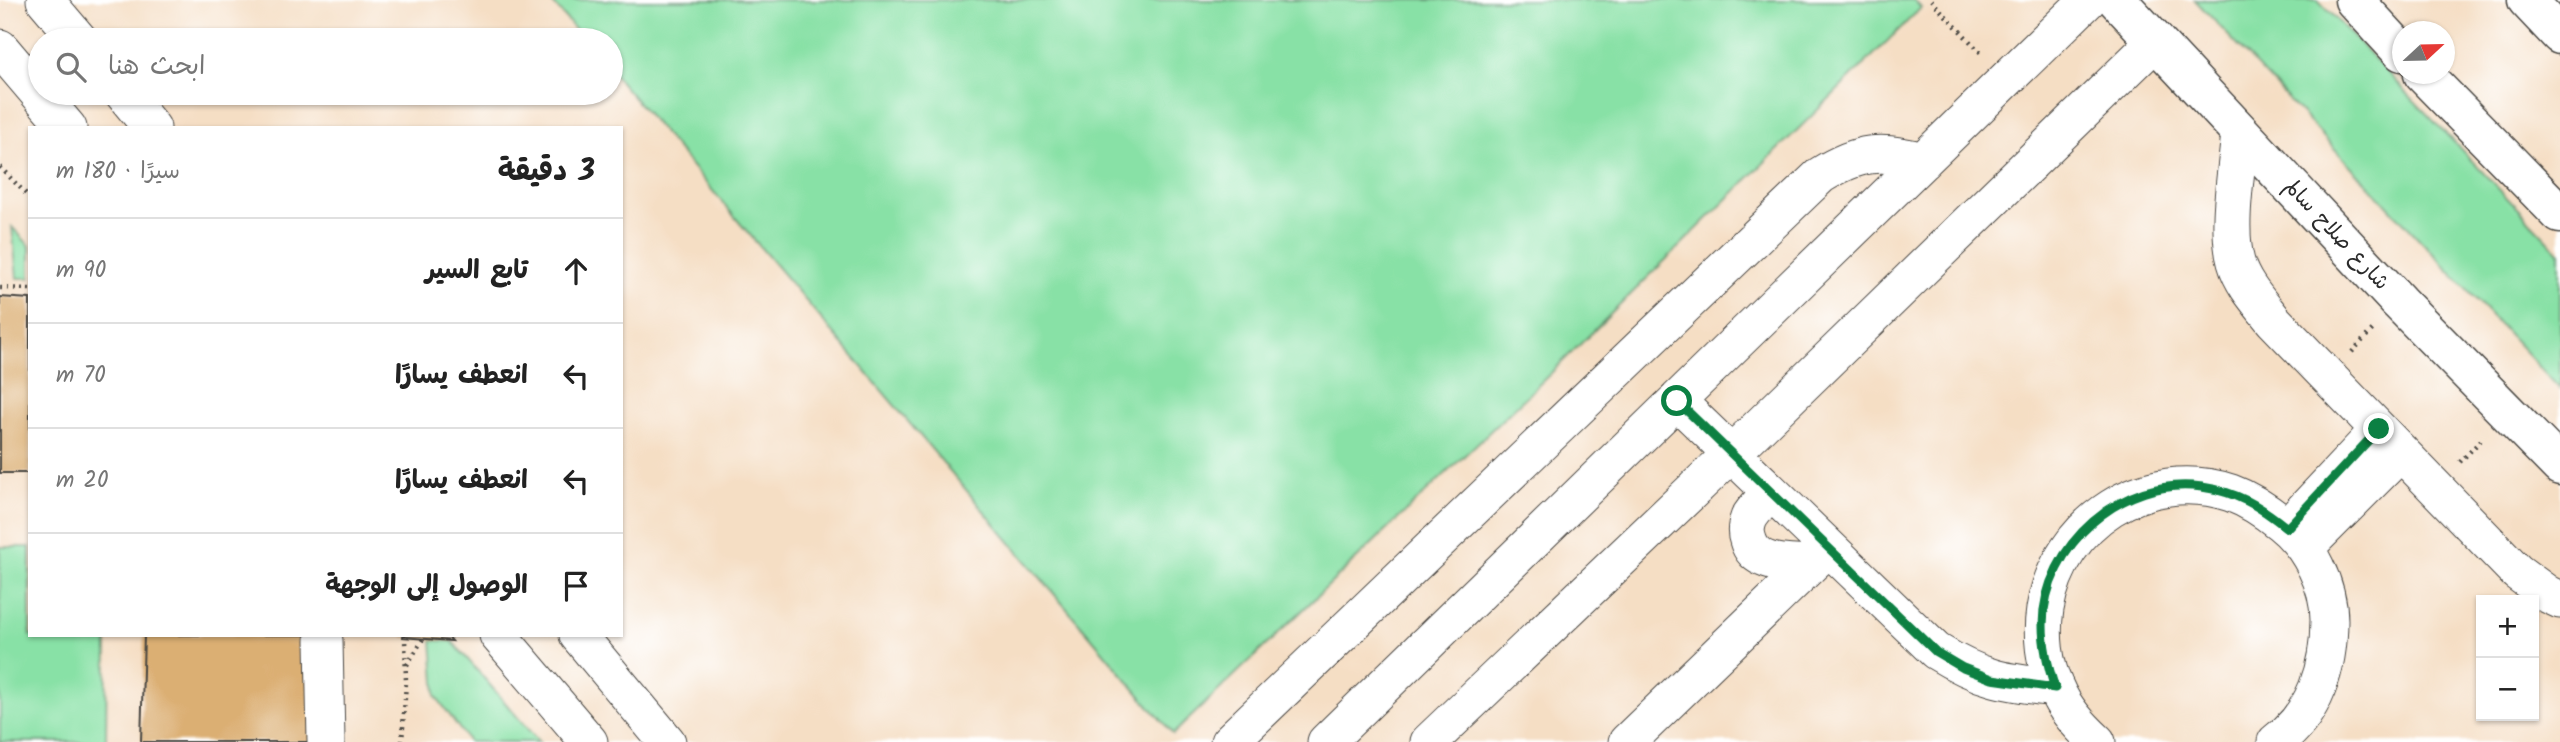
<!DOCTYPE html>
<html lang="ar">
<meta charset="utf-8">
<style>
:root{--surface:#fff;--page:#f2f2f2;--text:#222;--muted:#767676;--line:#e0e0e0}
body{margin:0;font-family:Kalam,"Playpen Sans Arabic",sans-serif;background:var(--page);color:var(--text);direction:rtl}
.controls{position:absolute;right:21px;bottom:21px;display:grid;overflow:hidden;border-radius:0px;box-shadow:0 2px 5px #0004}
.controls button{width:63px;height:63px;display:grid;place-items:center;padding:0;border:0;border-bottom:2px solid var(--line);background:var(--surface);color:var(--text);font:35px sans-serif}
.compass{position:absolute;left:2392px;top:21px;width:63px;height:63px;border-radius:50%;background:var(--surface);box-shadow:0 2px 5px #0004;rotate:68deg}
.stop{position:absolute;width:21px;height:21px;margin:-16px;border:5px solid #0b8043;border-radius:50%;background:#fff}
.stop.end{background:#0b8043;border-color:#fff;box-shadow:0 2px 7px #0008}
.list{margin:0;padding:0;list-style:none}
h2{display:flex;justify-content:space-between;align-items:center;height:91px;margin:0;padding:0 28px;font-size:30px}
h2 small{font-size:23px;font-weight:400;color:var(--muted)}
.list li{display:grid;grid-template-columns:46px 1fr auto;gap:21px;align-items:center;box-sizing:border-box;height:105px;padding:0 28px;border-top:2px solid var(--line)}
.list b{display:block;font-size:26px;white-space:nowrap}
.list em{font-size:23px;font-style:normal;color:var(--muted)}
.icon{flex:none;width:38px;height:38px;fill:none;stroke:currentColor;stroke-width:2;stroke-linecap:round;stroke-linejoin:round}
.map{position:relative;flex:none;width:2560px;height:742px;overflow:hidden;direction:ltr}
.search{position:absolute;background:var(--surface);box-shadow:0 2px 5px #0004;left:28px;top:28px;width:595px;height:77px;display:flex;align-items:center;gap:18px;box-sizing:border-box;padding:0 24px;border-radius:38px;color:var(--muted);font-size:26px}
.panel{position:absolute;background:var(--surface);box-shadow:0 2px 5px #0004;left:28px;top:126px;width:595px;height:511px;border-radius:0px;direction:rtl}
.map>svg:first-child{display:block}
.green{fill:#88e1a6;stroke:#5a8668;stroke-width:2}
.building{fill:#dbaf73}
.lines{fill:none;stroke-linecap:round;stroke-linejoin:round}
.minor-casing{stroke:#494642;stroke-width:39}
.major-casing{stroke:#494642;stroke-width:41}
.highway-casing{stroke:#494642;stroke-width:41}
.path{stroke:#494642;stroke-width:4.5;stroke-dasharray:2 5;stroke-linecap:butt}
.minor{stroke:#fff;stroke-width:37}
.major{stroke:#fff;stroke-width:38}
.highway{stroke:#fff;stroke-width:38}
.route{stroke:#0b8043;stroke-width:9}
.labels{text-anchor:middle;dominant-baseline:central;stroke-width:5;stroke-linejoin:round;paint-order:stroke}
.street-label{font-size:21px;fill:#2b2b2b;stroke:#fff}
</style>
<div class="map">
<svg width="2560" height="742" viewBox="0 0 2560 742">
<rect width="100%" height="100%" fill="#fff"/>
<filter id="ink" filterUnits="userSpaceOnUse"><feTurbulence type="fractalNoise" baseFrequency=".0143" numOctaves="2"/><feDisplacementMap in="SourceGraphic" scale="14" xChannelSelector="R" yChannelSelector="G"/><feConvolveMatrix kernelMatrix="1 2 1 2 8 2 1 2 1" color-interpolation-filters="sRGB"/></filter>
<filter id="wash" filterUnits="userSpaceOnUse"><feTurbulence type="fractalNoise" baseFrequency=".00686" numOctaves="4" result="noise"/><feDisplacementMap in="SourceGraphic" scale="28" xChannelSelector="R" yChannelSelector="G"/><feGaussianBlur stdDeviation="1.57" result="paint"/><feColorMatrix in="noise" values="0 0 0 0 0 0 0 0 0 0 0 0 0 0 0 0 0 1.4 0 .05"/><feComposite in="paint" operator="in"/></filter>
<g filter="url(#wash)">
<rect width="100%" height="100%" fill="#f5dec4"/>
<path class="green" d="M550,0H1914L1921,8L1552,372L1173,734L611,71V40H584Z
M2195,0H2318L2560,253V389Z
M12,227L30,246V278H17Z
M0,547H30V635H107L106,742H0Z
M432,640L452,641L539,742H469L436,696Z"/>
<g id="blocks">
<path class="building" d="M0,297L30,299V473H0Z
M144,635H314L313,742H141Z
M403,635H447L452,641L403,637Z"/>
</g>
</g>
<g filter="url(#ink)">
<use href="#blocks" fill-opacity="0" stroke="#494642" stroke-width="2"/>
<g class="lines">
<defs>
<path id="minor" d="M45,0L79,40
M0,48L68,128
M123,93L152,128
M2240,132C2237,170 2226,227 2236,262C2242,284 2260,303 2274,321L2517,572L2547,594L2560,600
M1677,401L1936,651C1981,679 2004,682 2055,688
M1770,492C1764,500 1754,509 1749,518C1746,526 1745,532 1748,540C1755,566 1788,563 1810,565
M2287,528L2379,430
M2305,548L2401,452
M498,635L589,742
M578,635L667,742
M324,640L326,742
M1229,742L1821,175C1858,152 1881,149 1923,161
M1326,742L2088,0
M1429,742L1731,454L2156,41
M1627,742L1828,548
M2097,742C2080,726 2064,709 2055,687C2044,664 2041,635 2045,609C2059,522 2146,465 2231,493C2250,500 2266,511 2281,523C2309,545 2329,585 2329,620C2329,667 2315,714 2276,742"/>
<path id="major" d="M2527,0L2560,35"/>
<path id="highway" d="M2117,0L2399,302L2560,466
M2354,0L2402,52
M2423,74L2560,214"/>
</defs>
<use href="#minor" class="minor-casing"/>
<use href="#major" class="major-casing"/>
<use href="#highway" class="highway-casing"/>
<path class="path" d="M1931,0L1981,53
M0,167L30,198
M0,288L30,289
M2352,352L2374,328
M2460,462L2483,438
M407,665L423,639
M402,742L406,683L405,637"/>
<use href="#minor" class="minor"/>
<use href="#major" class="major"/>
<use href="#highway" class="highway"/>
</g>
</g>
<g class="lines" filter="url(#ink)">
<path class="route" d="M1677,401L1936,652L1963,668L1992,679L2055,688C2048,667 2043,647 2043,625C2043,546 2123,475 2202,487C2237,492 2260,506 2287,528L2379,429"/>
</g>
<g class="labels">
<g class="street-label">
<text transform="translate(2336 235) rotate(47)">شارع صلاح سالم</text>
</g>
</g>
</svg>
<div class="controls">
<button>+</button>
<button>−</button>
</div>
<svg class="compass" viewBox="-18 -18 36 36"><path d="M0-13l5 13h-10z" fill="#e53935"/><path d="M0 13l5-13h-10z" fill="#767676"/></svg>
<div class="stop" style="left:1677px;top:401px"></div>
<div class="stop end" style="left:2379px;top:429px"></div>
<div class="search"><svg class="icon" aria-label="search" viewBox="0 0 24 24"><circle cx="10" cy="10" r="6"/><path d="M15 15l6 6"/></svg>ابحث هنا</div>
<section class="panel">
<h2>3 دقيقة<small>سيرًا · 180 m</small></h2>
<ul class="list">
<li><svg class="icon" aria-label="ahead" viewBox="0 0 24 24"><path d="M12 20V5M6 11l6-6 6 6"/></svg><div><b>تابع السير</b></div><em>90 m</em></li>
<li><svg class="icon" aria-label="left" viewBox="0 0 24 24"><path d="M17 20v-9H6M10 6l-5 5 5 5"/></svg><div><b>انعطف يسارًا</b></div><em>70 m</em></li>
<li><svg class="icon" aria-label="left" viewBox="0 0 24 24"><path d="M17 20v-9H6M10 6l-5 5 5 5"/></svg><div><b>انعطف يسارًا</b></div><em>20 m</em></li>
<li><svg class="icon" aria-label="arrive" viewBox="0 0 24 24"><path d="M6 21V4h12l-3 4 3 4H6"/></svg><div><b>الوصول إلى الوجهة</b></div></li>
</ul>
</section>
</div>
